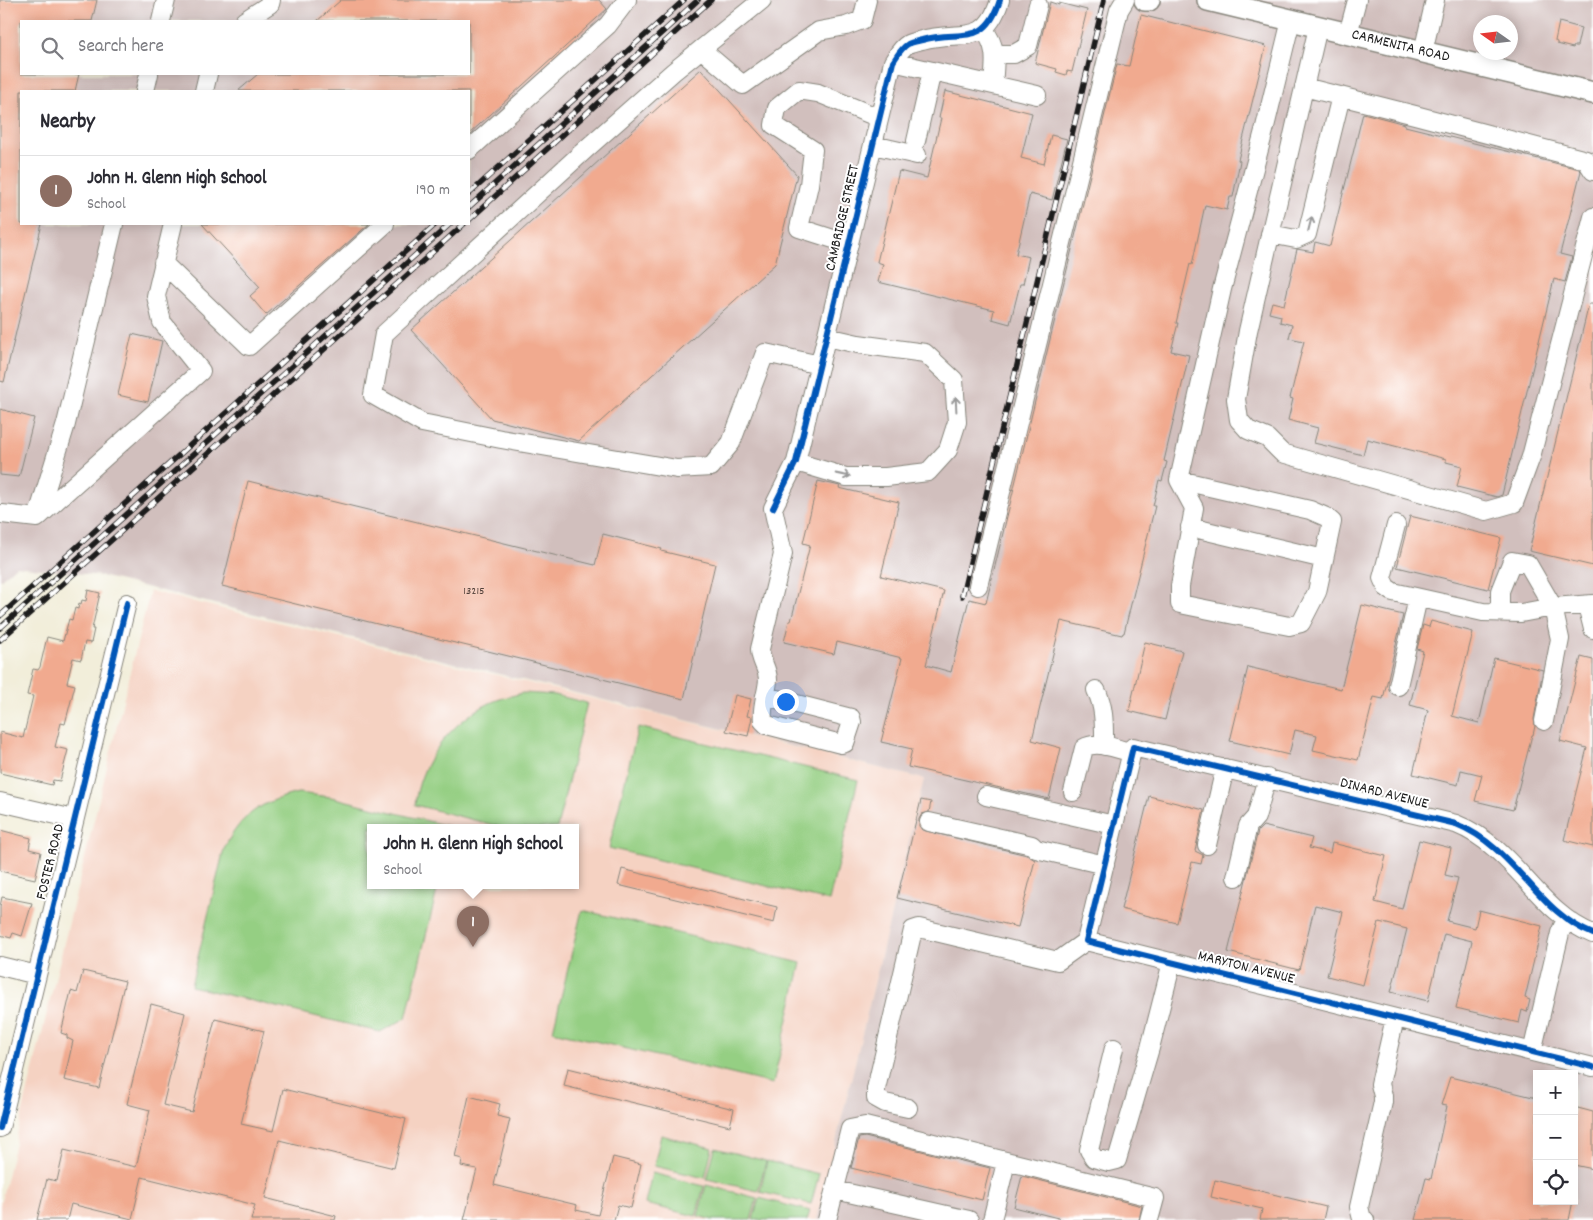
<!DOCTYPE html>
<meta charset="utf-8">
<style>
:root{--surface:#fff;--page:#f7f7f7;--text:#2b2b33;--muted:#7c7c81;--line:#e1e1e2;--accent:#0b8043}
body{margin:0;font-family:Dekko,sans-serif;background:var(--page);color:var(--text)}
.controls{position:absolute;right:15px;bottom:15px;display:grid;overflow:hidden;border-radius:0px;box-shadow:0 2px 12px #0003}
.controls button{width:45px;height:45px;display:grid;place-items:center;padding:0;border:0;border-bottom:1px solid var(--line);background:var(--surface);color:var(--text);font:25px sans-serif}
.compass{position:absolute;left:1473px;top:15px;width:45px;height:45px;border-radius:50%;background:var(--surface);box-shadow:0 2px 12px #0003;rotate:284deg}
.you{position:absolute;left:785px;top:701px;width:18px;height:18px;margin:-12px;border:4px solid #fff;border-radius:50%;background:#1a73e8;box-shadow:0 0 0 8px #1a73e833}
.badge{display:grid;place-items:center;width:32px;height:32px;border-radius:50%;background:var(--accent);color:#fff;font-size:16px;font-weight:700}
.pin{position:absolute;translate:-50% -41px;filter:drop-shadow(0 1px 2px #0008)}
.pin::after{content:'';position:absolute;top:26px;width:18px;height:15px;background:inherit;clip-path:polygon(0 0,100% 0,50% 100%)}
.popup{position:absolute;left:367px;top:824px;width:212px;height:65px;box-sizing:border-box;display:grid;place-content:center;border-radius:0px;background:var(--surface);filter:drop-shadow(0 1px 4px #0005);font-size:16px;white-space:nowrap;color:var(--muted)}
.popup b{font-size:19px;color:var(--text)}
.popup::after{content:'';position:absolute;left:50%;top:100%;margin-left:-10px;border:10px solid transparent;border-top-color:var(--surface)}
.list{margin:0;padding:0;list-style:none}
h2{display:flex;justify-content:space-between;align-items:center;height:65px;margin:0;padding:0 20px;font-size:21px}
h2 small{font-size:16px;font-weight:400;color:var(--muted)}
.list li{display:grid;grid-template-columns:32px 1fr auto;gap:15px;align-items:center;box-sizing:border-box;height:70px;padding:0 20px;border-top:1px solid var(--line)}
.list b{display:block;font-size:19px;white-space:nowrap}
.list p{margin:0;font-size:16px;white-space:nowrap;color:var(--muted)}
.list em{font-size:16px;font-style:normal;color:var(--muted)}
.icon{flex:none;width:28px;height:28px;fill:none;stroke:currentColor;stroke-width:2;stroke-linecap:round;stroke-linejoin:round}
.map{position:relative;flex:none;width:1593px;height:1220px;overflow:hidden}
.search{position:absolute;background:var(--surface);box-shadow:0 2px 12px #0003;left:20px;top:20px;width:450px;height:55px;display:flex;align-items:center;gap:12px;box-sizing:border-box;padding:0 18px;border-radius:0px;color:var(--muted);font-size:19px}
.panel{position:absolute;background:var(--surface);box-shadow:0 2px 12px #0003;left:20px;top:90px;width:450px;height:135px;border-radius:0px}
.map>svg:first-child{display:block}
.built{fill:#f5d2c2;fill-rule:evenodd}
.industrial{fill:#d1bfbd;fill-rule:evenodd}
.green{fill:#95cf83;stroke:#587650}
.building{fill:#f1aa8f}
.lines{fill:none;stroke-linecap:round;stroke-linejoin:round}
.minor-casing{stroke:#87857b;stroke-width:20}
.major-casing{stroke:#87857b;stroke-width:24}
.minor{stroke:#fff;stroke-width:18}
.major{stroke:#fff;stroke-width:21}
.rail-casing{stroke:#1c1c1c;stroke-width:5.5}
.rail{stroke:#fff;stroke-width:4;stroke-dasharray:11;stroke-linecap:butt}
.cycleway-casing{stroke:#fff;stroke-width:9}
.cycleway{stroke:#0057b8;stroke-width:6}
.oneway{stroke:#999}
.labels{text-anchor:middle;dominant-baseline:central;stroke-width:4;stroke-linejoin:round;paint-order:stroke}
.number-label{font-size:12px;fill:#514039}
.street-label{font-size:15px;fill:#1c1c1c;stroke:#fff}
</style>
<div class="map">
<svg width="1593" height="1220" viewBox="0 0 1593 1220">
<rect width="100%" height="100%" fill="#fff"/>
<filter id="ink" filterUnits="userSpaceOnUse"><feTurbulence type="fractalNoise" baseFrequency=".02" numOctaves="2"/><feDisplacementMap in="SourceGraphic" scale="10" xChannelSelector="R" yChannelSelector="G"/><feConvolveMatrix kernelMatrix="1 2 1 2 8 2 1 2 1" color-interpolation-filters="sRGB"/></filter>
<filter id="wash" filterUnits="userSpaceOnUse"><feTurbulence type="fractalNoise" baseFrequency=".0096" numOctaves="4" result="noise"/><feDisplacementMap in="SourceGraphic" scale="20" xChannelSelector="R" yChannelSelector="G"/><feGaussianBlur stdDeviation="1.12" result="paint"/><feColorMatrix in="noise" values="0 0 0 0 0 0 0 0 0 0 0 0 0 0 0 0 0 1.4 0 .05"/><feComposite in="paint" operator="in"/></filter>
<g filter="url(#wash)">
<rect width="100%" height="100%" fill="#f2eeda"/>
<path class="built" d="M150,591L924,779L817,1220H0V1205ZM370,828H576V886H370Z"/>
<path class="industrial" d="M0,0H1593V1220H817L924,779L101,576L16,566L0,580ZM21,21H469V74H21ZM1480,22H1510V52H1480ZM21,91H469V224H21ZM1537,1074H1574V1201H1537Z"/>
<path class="green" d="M523,693L555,695L587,703L557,828H505L415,805C419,762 451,722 490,703C500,698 512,696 523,693Z
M638,727L858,780L829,901L609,848Z
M298,793L331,797L452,827V828H370V886H438L406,1018L380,1032L191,986L224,849C241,814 261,802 298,793Z
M582,910L801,963L773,1084L553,1031Z
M661,1135L712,1148L705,1178L654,1166Z
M715,1148L766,1161L758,1191L707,1179Z
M767,1161L819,1174L811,1204L760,1192Z
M652,1173L704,1186L696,1216L645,1204Z
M706,1185L757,1198L751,1220H713L698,1216Z
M759,1198L810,1211L807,1220H753Z"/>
<g id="blocks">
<path class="building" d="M0,0H97L92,21H21V74H79L75,91H21V224H42L4,382L0,381Z
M341,0H599L607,9L469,134V91H238L258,74H469V21H317Z
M1050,2L1059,5V3L1087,10L1072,72L1067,71L1066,75L1056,72L1057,69L1035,63Z
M1141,15L1266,46L1238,160L1240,161L1233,197H1230L1227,210L1205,205L1192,265L1190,264L1176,323H1178L1171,351L1189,355L1164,461L1167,462L1162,481L1159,480L1153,506H1155L1124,633H1123L1122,635L1061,621L1032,740L1061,748L1049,799L908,767L912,749L881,742L902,658L837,642L834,654L784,642L789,621H791L810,545L803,543L818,481L840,486L839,488L899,502L881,576L944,591L926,665L951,672L969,599L986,603L1117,64L1129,66Z
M1559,22L1581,28L1577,46H1574L1573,48L1557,44V42L1555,41Z
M701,69L797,175L775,264L579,441L492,419L411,330Z
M945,91L1032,113L1021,158L1044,164L1051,135L1067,139L1052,200L1030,194L1016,254L1029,257L1023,284H1020L1010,324L992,319L994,310L878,282L883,264L877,262L899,171L927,178L941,118H939Z
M1363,113L1405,124V126L1567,166L1579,169L1581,171L1560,254L1572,257L1565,282L1554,279L1502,495L1497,497L1457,487L1462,466L1446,462V459L1367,439L1363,455L1314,443L1318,428L1288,420L1293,399L1290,398L1304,341L1289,338L1292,325L1280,322L1281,316L1269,313L1272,302L1284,305L1297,249L1313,252L1315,242L1330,246Z
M202,224H369L266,315L250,296L260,287Z
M1589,304H1593V566L1529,551Z
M132,334L162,341L148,402L118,395Z
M0,409L34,418L19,477L0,475Z
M248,481L595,565L603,534L662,549L661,551L715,564L684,699L222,586Z
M1410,516L1501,538L1488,589L1397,567Z
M88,590L100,593L92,629H94L91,643L85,642L81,660L73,658L67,683L75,685L65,724L61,723L55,747L68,750L60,781L53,780L52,785L0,773V732L23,738L33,696L27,695L33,669L38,670L40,667L47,637L63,641L69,619L72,620L75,608L78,609L79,603L81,604L82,600L86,601Z
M1362,605L1403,615L1383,699L1374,697L1358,760L1313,750L1317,735L1295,730L1289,755L1230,741L1248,667L1341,689Z
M1431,621L1473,632L1452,716L1479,723L1494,658L1543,670L1534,719L1535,726L1533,735H1532L1513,810L1475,801L1482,775L1461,770L1458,785L1413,774L1428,710L1410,705L1423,651L1417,649L1423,625L1429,627Z
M1145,642L1182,651L1165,720L1129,711Z
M1581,657L1593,660V847L1564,840L1587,748L1560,741Z
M735,695L751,699L747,716L752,717L748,736L726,731Z
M1149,796L1204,810L1195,851L1203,855L1201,864L1192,862L1177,923L1121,909Z
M921,800L931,802L929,812L922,814L919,819V826L922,830L1027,855L1035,860L1018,927L897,898Z
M1263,826L1312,838L1309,848L1330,853L1332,843L1386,856L1375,902L1402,909L1419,840L1451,848L1445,875L1458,878L1447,921L1475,928L1479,910L1542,926L1525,998L1530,1000L1527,1012L1522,1010L1519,1023L1456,1008L1472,941L1444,934L1428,1001L1391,992L1407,929L1379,922L1363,985L1327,976L1343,912L1315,905L1299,970L1228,952L1258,831Z
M0,830L31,838L29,849L41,852L35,879L0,871Z
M622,869L777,907L774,923L618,885Z
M2,897L32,903L22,936L13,933L11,938L0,935V906Z
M83,971L125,981L99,1088L64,1080L73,1041L67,1038V1035L61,1033L71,991L77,993Z
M151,1004L185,1013L163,1105L192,1112L215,1019L264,1031L241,1124L273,1131L283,1089L406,1119L394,1168L279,1140L265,1198L336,1216L335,1220H251L255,1205L142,1177L132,1219L71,1204L67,1220H37L47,1179L57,1181L64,1150L136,1167L150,1110L127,1104Z
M568,1068L734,1109L730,1126L564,1086Z
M1450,1077L1537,1098V1201H1573L1569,1220H1415L1426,1178L1431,1179L1447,1106L1441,1105Z
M469,1096L500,1104L497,1116L510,1119L494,1185L577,1205L576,1210L598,1215L613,1157L641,1164L631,1208L618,1205L614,1220H464L477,1169L461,1166L462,1159L455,1157Z
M1574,1107L1593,1112V1169L1574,1165Z
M865,1137L990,1168L982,1200L851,1168L859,1138Z
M1022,1176L1142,1206L1139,1220H1066L1014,1207Z
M1215,1180L1326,1207L1323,1220H1260L1262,1209L1211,1197Z"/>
</g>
</g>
<g filter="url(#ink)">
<use href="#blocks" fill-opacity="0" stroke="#87857b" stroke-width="1"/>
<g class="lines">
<defs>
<path id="minor" d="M762,0L673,72L586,149L384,334L373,395L422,423L501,439L677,469L711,467L731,443L765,353L820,365
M161,21L166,0
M244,21L270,4L271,0
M1318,27L1248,331L1236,399L1239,420L1248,430L1267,438L1282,453L1486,511L1514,503L1531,457L1593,217
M983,29C998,46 995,63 993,84
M1348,34L1357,0
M701,49L743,85L819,31L846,26L862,20L867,0
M1423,52L1435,0
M995,54H1014L1028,46L1038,5
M893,62L1037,95
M1304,87L1415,115L1586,160L1593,171
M145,91L149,74
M204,91L208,74
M916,141L932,71
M873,145L917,155
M469,150L608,25L627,0
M1270,234L1296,239L1307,234L1341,96
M849,244L799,228L809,185L813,150L774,125L777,108L799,90L818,93L879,118
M163,263L249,346L385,224
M796,462L846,477H886L928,472L948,450L957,422L954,380L925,353L858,344L827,337
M1179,480L1310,510L1326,517L1332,522L1317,592L1301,623L1289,626L1180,604V586L1194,508L1179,480L1222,289L1265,127L1291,20
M2,514L37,518L201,371L162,322L156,296L173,224
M37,518L66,424L114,224
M1396,525L1382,578L1386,587L1393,592L1483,612L1521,613L1553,607L1593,604
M1190,527L1324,559
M978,586C1024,394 1071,202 1119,10L1125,0
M1587,605L1593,629
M1500,612V591L1512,561L1528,564L1553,607L1560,639L1544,721
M1398,686L1418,598
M1096,690C1105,707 1104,727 1104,746
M765,696L851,718L852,722L845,743L841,744L767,725L763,721C761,707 767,694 768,680C768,668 760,661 760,649L783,554L773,508L796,462L893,62C897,56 901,48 908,44C912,42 918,41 922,40C959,29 985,49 1000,0
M1073,792L1084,748C1097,740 1118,749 1132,753
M986,796L1114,825
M0,802L74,819
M929,822L1032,845L1036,849L1105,865
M1207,845L1225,768
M1236,877L1248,826L1256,817L1267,778
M1593,934C1537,912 1516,848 1456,824L1133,747L1086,941L1593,1067
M0,966L37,975
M1114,1048L1089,1150L1094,1158L1109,1162L1117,1160L1150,1048L1172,962
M1532,1052L1560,933L1566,919
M908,1108L885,1103L876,1098V1089L913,930L919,928L1058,961L1086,941
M0,1128L127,603
M835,1190L969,1220
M827,1220L850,1129L865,1126L1155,1198L1149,1220
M992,1220L1006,1162
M1365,1220L1362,1219L1359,1207L1383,1102V1096L1380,1084L1395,1018"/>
<g id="major">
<path d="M1145,0H1149"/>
<path id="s1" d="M1208,0L1593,93"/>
</g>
</defs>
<use href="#minor" class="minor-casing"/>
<use href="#major" class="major-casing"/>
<use href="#minor" class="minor"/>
<use href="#major" class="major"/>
<defs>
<path id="rail" d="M469,194L684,0
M469,207L698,0
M469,220L711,0
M962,596L1104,0
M0,616L436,224
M0,628L450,224
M0,640L464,224"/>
</defs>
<use href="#rail" class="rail-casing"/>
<use href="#rail" class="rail"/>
<defs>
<path id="cycleway" d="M773,508L796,462L893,62C897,56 901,48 908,44C912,42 918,41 922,40C959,29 985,49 1000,0
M1593,934C1537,912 1516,848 1456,824L1133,747L1086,941L1593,1067
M0,1128L127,603"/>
</defs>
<use href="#cycleway" class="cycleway-casing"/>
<use href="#cycleway" class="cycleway"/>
</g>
<defs><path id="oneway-shaft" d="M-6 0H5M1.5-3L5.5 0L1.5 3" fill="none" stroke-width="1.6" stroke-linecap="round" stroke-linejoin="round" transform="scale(1.25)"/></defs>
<g class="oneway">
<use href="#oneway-shaft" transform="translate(1310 224) rotate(-76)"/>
<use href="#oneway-shaft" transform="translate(956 404) rotate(-93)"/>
<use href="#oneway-shaft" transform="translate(843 475) rotate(11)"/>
</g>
</g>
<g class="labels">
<g class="number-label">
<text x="474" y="591">13215</text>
</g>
<g class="street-label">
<text stroke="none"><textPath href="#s1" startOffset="198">CARMENITA ROAD</textPath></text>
<text transform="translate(843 218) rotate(-77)">CAMBRIDGE STREET</text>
<text transform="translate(1384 794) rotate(14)">DINARD AVENUE</text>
<text transform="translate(51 862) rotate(-76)">FOSTER ROAD</text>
<text transform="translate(1246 968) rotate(14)">MARYTON AVENUE</text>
</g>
</g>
</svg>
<div class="controls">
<button>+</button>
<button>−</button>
<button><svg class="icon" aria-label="locate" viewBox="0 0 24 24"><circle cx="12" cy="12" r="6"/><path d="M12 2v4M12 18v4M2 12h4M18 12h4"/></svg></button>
</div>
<svg class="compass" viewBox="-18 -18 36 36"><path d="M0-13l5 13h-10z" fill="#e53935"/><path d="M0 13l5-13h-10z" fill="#7c7c81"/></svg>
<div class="you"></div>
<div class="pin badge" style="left:473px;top:947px;background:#8d6e63">1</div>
<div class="popup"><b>John H. Glenn High School</b>School</div>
<div class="search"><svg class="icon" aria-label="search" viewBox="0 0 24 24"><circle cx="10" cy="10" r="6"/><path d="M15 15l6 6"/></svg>Search here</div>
<section class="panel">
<h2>Nearby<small></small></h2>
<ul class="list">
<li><span class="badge" style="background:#8d6e63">1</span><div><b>John H. Glenn High School</b><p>School</p></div><em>190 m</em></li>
</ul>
</section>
</div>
